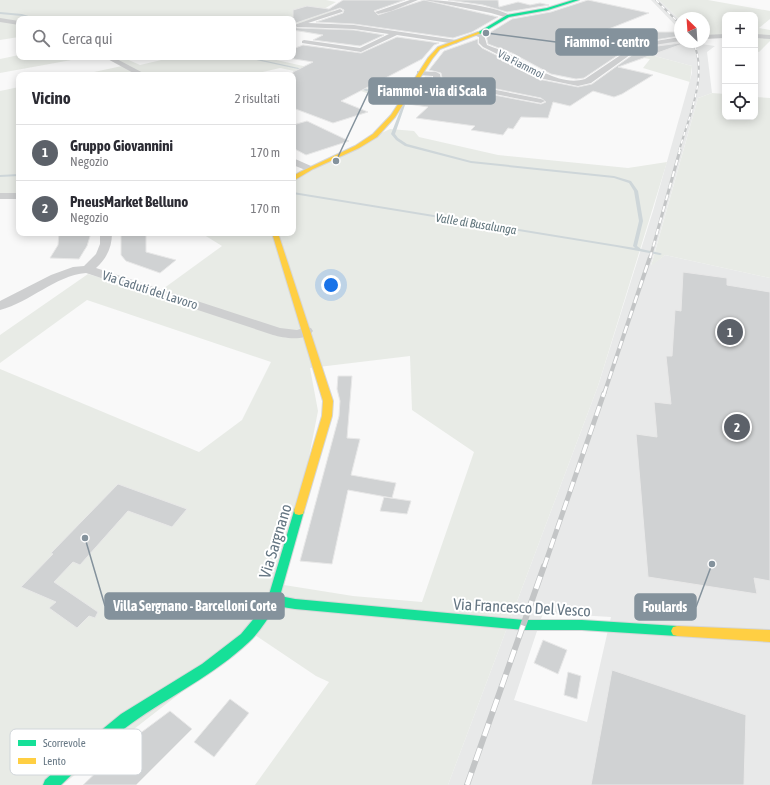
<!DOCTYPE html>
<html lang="it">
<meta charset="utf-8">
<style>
:root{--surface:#fff;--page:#f7f7f7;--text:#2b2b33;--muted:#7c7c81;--line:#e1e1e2;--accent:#5c6169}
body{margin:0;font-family:"Asap Condensed",sans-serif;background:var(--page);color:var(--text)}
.controls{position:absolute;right:12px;top:12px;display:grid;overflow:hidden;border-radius:8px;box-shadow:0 2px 10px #0003}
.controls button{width:36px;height:36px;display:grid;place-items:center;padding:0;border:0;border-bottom:1px solid var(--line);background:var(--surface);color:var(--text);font:20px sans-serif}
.compass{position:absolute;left:674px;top:12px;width:36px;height:36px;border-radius:50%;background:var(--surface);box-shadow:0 2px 10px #0003;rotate:335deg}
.you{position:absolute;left:331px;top:285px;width:14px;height:14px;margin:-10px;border:3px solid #fff;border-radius:50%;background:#1a73e8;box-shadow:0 0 0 6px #1a73e833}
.badge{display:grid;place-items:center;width:26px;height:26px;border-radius:50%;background:var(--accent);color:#fff;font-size:13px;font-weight:700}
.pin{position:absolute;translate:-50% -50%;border:2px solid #fff;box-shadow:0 1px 4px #0006}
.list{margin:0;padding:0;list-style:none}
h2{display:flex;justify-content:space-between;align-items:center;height:52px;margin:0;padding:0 16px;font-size:17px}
h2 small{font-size:13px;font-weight:400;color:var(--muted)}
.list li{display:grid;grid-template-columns:26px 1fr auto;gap:12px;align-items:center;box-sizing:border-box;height:56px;padding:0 16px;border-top:1px solid var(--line)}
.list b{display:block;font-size:15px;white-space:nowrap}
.list p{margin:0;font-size:13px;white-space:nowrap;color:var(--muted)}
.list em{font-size:13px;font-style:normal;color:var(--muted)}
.icon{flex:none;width:22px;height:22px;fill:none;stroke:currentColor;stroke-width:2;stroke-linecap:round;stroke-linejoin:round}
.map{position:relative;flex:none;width:770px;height:785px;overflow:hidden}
.search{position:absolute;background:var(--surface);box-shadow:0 2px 10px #0003;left:16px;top:16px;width:280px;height:44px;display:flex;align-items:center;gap:10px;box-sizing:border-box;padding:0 14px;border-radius:8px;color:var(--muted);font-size:15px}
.panel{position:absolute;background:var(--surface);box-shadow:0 2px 10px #0003;left:16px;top:72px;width:280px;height:164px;border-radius:8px}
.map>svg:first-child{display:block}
.built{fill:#e8e9e9;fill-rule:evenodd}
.green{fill:#e8ebe6;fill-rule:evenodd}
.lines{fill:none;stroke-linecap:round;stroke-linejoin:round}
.stream{fill:#ced6d9;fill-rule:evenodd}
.building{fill:#d0d2d3;stroke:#e8e8e8}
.fast-casing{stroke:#d5d6d7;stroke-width:2}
.slow-casing{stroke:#d5d6d7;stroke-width:2}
.street{fill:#cecfd0;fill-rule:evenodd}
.fast{fill:#16e098;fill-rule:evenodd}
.slow{fill:#ffcf43;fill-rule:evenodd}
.rail-far4-casing{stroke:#c3c5c6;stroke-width:2}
.rail-far3-casing{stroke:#c3c5c6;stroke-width:3}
.rail-far2-casing{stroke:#c3c5c6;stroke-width:4}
.rail-far1-casing{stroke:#c3c5c6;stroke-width:5}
.rail-casing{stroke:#c3c5c6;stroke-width:6}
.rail-far4{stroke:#fff;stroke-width:1.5;stroke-dasharray:4;stroke-linecap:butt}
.rail-far3{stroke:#fff;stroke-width:2;stroke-dasharray:6;stroke-linecap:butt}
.rail-far2{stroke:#fff;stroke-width:2.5;stroke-dasharray:8;stroke-linecap:butt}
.rail-far1{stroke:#fff;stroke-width:3.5;stroke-dasharray:10;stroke-linecap:butt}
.rail{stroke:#fff;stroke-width:4.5;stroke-dasharray:13;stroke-linecap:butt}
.labels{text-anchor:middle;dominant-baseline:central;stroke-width:4;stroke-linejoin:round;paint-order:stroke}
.far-street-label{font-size:11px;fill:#657683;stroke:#fff}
.far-water-label{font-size:12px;font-style:italic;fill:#60757c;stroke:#fff}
.street-label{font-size:13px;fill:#657683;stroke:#fff}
.near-street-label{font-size:16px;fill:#657683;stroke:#fff}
.key{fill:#fff;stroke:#d1d6da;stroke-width:1}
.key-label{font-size:11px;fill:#657683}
.leader{fill:none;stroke:#84929c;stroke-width:1.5}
.callout-dot{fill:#84929c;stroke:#fff;stroke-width:1.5}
.callout{fill:#84929c;stroke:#84929c;stroke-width:1.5}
.callout-label{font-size:14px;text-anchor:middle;font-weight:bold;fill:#fff}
</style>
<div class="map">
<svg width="770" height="785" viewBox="0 0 770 785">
<rect width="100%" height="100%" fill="#f9f9f9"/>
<path class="built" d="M651,0H659L680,20V30Z
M680,40V42H700L701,44L715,46L707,52L712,93L698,98L651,265L665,255L770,278V785H448L598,386L653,211L692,73V66L632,50L641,46ZM543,613L611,617L587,722L514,700Z"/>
<path class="green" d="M0,0H326L336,2L322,10L337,12L293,25V19H19V37L0,40Z
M659,0H708L770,11V19L759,28L770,30V41L759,52L755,51V15H725V35L704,37V18H680V20Z
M632,50L692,66L690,82L643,68L650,59L625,55Z
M19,55V57H88L0,73V59Z
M101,57H122L140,65L174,57H263L330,72L346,82L400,98L398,104L318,76L280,68L250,75H80L122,66L115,61Z
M19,87V194H0V91Z
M712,93L725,94V117H755V97L770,98V278L665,255L651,266L698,98Z
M390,129L414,131L419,137L498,155L628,168L667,162L598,386L448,785H255L329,682L316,676L255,635L62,785H0V369L199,452L242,420L271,362L87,300L0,363V335L88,274L156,294L222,246L201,233H293V175ZM410,356L412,410L474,452L422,602L353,596L284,585L318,411L310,368Z"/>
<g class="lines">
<path class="stream" d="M0,12L22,14L38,19H34L22,16L0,14Z
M243,57H248L308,70L307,71Z
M357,86L393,97L405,105L395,134L398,138L407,144L471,161L614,176L631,181L638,191L643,221L637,246L641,249L660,253L662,254L660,255L617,247L293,194V192L635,248L633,246L639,221L634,191L629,183L614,178L471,163L405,146L396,140L391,134L402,106L391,99L357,88Z
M19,174V176L0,177V175Z"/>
</g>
<path class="building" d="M343,0H405L374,11L378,15L424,0L498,17L472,32L453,38L354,24L316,22L343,13L344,10L340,8L293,24V10L307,6L329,9Z
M448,0H498L499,7L518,2L530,5L540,3L549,5L507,12L483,5Z
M588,0L649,13L601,32H675L680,33V36L636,43L584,78L576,79L551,74L512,53L488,44L486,35L512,19L551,12Z
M293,26L297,28L354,30L384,35L360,46L313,40L323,35L293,30Z
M397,37L439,43L434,45L422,59L341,101L368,112L333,123L293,108V72L313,62L282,57H293V49L303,45L361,53Z
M478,39V44L482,48L512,63L538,79L578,87L592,84L642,48L688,42L618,67L653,75L622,94L614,97L593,91L570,106L553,102L548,118L521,117L513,129L508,128L503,135L471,130L475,126L416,118L428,107L408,104L425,77H432V82L437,84L541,104L546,102L541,98L442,78L441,73L429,70L444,51Z
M307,121L349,141L306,155L293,148V125Z
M59,233H91L87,246L79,259L50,258L58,245Z
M121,233H146V252L176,260L160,273L126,261L121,255Z
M683,272L727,278V285L770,292V581L754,578L757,594L648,577L636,434L657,437L654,402L671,404L666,356H672L675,310L681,311Z
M338,376H352L347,438L360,439L351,475L396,483L392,498L348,490L332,564L300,561L339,416L340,401L337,389Z
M118,484L187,509L172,527L128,511L80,565L73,562L54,582L98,612L95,618L89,616L77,628L49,608L56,602L21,587L53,554L51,553Z
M384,497L411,501L407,514L380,511Z
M543,640L567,650L558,674L534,663Z
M612,670L746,715L744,785H591Z
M568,672L581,676L577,699L564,695Z
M230,699L249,713L214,757L194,742Z
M170,711L192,729L136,785H83L127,743Z"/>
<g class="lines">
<defs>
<path id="fast" d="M573,0H579L548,10L509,17L480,34L477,33L507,15L547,8Z
M299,507L303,508L304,511L280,596L295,599L524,620H582L677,626L681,627L683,631L681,635L677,636L582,630H524L295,609L276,606C268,618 260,632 249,642C214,675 170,696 132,723C106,741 83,764 61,785H43L45,780L82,746L121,714L202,664L241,634L256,616L268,598L294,511L295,508Z"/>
<path id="slow" d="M478,32L481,33L440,49L432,59L395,117L377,137L359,148L313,169L293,181V176L300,172L355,146L373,134L391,115L428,58L438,47Z
M272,233H278L333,401L332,416L304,511L303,514L299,515L295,514L294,511L322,416L323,401Z
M677,626L770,630V642L677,636L673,635L671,631L673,627Z"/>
</defs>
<use href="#fast" class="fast-casing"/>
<use href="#slow" class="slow-casing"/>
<path class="street" d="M410,0H418L391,11L378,14L375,12Z
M425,0C443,0 498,6 511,16L508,18L491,13Z
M340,9L343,11L342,12L308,23L354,25L456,40L459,42L456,44L397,35L361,52L302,43V41L304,40L360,48L389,34L354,29L297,27L294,25Z
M0,18L19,21V25L0,22Z
M476,33L484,35L487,45C498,49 509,53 519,59C538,69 562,86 585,79L637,44L680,37V41L641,47L591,83L578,86L539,78L513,62L483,47L479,43V37L473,35Z
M725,34V38L704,39V35Z
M755,34L770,35V39L755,38Z
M104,57H113L147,75H137Z
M417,71L436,72L440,74L441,79L541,99L545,101L541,103L437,83L433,81V76L417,75Z
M293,158L311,166L313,168L308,171L293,165Z
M0,193H19V199H0Z
M100,233H112C112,247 107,258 96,268L280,328L297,330L306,327L311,328L313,331C305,342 284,338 273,335L86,273C54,276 31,302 0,310V301L51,275L73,267L84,266L96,254L100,244Z"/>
<use href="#fast" class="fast"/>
<use href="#slow" class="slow"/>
<defs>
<path id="rail-far4" d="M656,0L680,24
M679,151C688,119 709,74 693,42"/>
<path id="rail-far3" d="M650,258L680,150"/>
<path id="rail-far2" d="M604,394L650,257"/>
<path id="rail-far1" d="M544,567L604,393"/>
<path id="rail" d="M467,785L544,566"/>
</defs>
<use href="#rail-far4" class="rail-far4-casing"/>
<use href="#rail-far3" class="rail-far3-casing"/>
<use href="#rail-far2" class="rail-far2-casing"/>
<use href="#rail-far1" class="rail-far1-casing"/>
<use href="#rail" class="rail-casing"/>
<use href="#rail-far4" class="rail-far4"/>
<use href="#rail-far3" class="rail-far3"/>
<use href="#rail-far2" class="rail-far2"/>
<use href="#rail-far1" class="rail-far1"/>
<use href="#rail" class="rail"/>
</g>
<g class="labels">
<g class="far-street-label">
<text transform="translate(521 64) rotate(27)">Via Fiammoi</text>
</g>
<g class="far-water-label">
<text transform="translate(476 224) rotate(9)">Valle di Busalunga</text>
</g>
<g class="street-label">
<text transform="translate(150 290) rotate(18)">Via Caduti del Lavoro</text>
</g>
<g class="near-street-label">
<text transform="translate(275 541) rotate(-73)">Via Sargnano</text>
<text transform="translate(522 607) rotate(3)">Via Francesco Del Vesco</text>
</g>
</g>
<rect x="10" y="729" width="132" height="46" rx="6" class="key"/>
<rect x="18" y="740" width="18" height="6" fill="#16e098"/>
<rect x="18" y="758" width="18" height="6" fill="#ffcf43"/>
<g class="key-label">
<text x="43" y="747">Scorrevole</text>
<text x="43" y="765">Lento</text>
</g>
<path class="leader" d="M486 33L556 42M336 161L369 91M85 538L105 606M712 564L696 607"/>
<g class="callout-dot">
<circle cx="486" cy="33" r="4"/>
<circle cx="336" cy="161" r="4"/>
<circle cx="85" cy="538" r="4"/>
<circle cx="712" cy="564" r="4"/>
</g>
<g class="callout">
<rect x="556" y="29" width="101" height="26" rx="4"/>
<rect x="369" y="78" width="126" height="26" rx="4"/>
<rect x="105" y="593" width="179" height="26" rx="4"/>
<rect x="635" y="594" width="61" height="26" rx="4"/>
</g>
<g class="callout-label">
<text x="607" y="47">Fiammoi - centro</text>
<text x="432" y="96">Fiammoi - via di Scala</text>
<text x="195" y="611">Villa Sergnano - Barcelloni Corte</text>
<text x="665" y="612">Foulards</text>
</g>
</svg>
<div class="controls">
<button>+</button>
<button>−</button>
<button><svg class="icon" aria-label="locate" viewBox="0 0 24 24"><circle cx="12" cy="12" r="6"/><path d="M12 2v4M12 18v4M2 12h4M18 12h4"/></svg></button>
</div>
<svg class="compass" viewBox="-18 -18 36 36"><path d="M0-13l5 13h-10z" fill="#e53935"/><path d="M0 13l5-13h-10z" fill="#7c7c81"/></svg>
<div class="you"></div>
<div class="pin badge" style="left:730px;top:332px">1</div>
<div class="pin badge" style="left:737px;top:427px">2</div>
<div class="search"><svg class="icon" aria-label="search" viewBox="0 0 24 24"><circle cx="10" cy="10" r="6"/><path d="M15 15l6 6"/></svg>Cerca qui</div>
<section class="panel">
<h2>Vicino<small>2 risultati</small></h2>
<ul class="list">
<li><span class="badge">1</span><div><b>Gruppo Giovannini</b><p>Negozio</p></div><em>170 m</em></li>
<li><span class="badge">2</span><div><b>PneusMarket Belluno</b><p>Negozio</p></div><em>170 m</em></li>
</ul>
</section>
</div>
